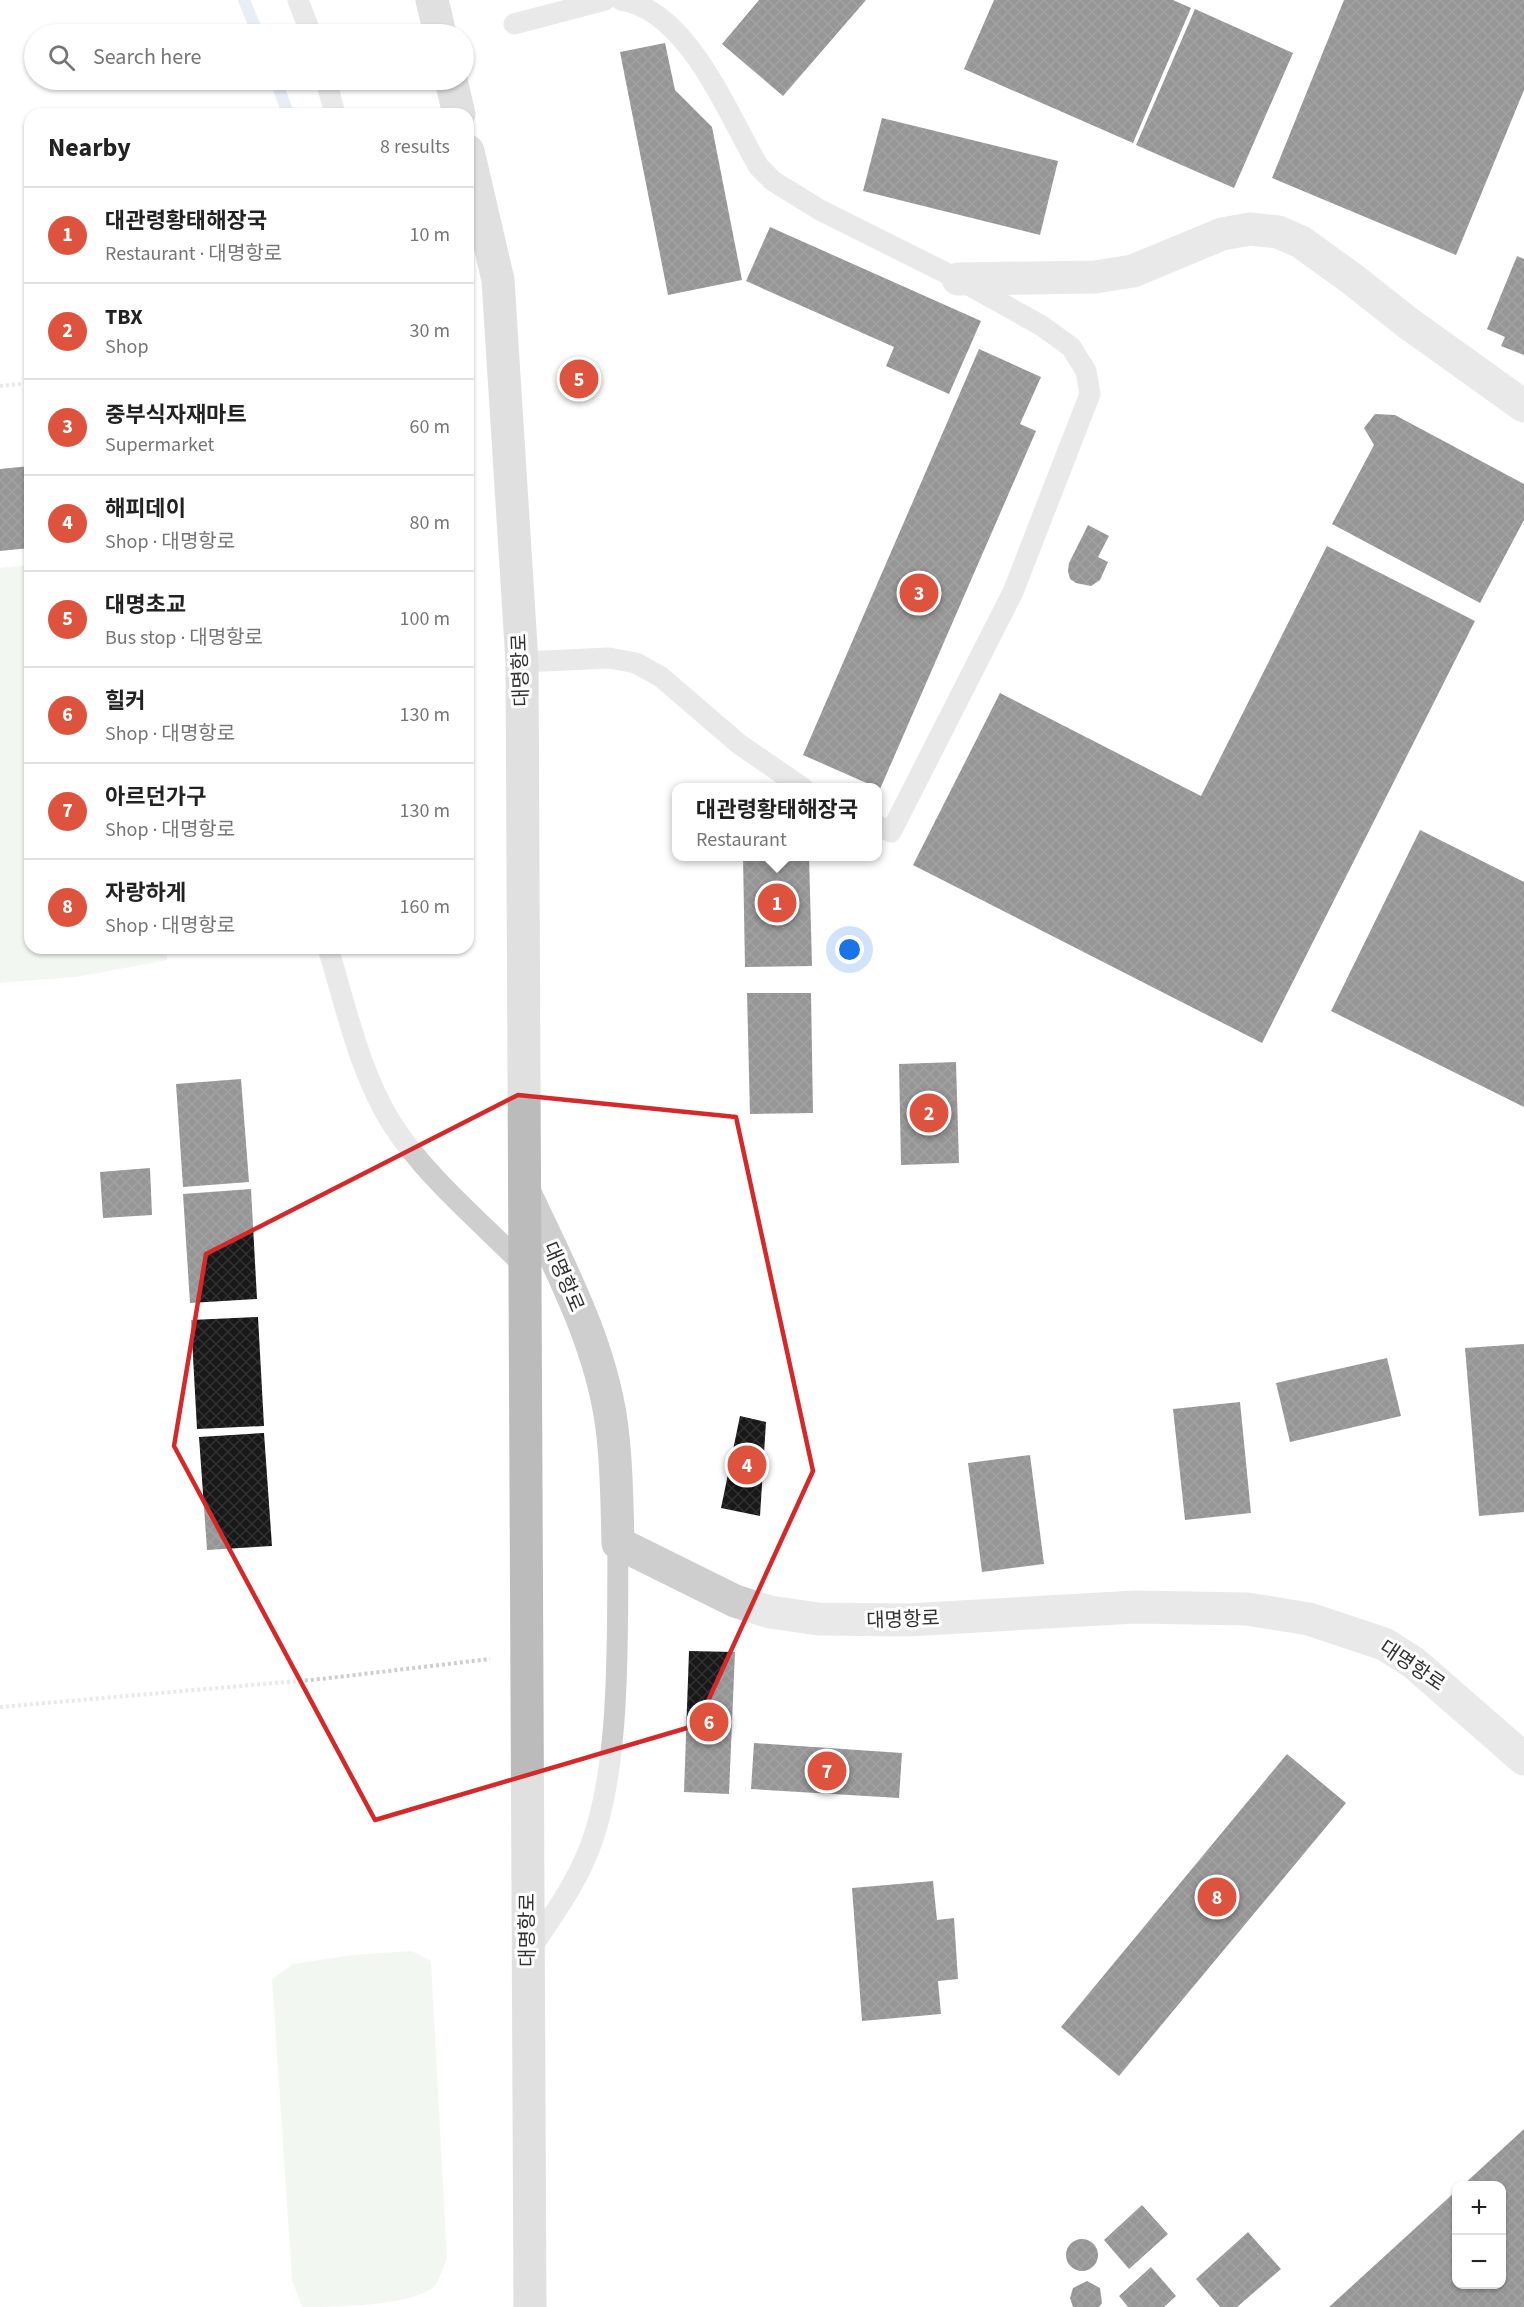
<!DOCTYPE html>
<meta charset="utf-8">
<style>
:root{--surface:#fff;--page:#f6f6f6;--text:#222;--muted:#767676;--line:#e0e0e0;--accent:#de533d}
body{margin:0;font-family:"Source Sans 3","Noto Sans KR",sans-serif;background:var(--page);color:var(--text)}
.controls{position:absolute;right:18px;bottom:18px;display:grid;overflow:hidden;border-radius:12px;box-shadow:0 2px 4px #0004}
.controls button{width:54px;height:54px;display:grid;place-items:center;padding:0;border:0;border-bottom:2px solid var(--line);background:var(--surface);color:var(--text);font:30px sans-serif}
.you{position:absolute;left:850px;top:950px;width:21px;height:21px;margin:-15px;border:4px solid #fff;border-radius:50%;background:#1a73e8;box-shadow:0 0 0 9px #1a73e833}
.badge{display:grid;place-items:center;width:39px;height:39px;border-radius:50%;background:var(--accent);color:#fff;font-size:20px;font-weight:700}
.pin{position:absolute;translate:-50% -50%;border:3px solid #fff;box-shadow:0 2px 6px #0006}
.popup{position:absolute;left:672px;top:783px;width:210px;height:78px;box-sizing:border-box;display:grid;place-content:center;border-radius:12px;background:var(--surface);filter:drop-shadow(0 2px 4px #0005);font-size:20px;white-space:nowrap;color:var(--muted)}
.popup b{font-size:22px;color:var(--text)}
.popup::after{content:'';position:absolute;left:50%;top:100%;margin-left:-12px;border:12px solid transparent;border-top-color:var(--surface)}
.list{margin:0;padding:0;list-style:none}
h2{display:flex;justify-content:space-between;align-items:center;height:78px;margin:0;padding:0 24px;font-size:26px}
h2 small{font-size:20px;font-weight:400;color:var(--muted)}
.list li{display:grid;grid-template-columns:39px 1fr auto;gap:18px;align-items:center;box-sizing:border-box;height:96px;padding:0 24px;border-top:2px solid var(--line)}
.list b{display:block;font-size:22px;white-space:nowrap}
.list p{margin:0;font-size:20px;white-space:nowrap;color:var(--muted)}
.list em{font-size:20px;font-style:normal;color:var(--muted)}
.icon{flex:none;width:33px;height:33px;fill:none;stroke:currentColor;stroke-width:2;stroke-linecap:round;stroke-linejoin:round}
.map{position:relative;flex:none;width:1524px;height:2307px;overflow:hidden}
.search{position:absolute;background:var(--surface);box-shadow:0 2px 4px #0004;left:24px;top:24px;width:450px;height:66px;display:flex;align-items:center;gap:15px;box-sizing:border-box;padding:0 21px;border-radius:33px;color:var(--muted);font-size:22px}
.panel{position:absolute;background:var(--surface);box-shadow:0 2px 4px #0004;left:24px;top:108px;width:450px;height:846px;border-radius:18px}
.map>svg:first-child{display:block}
.green{fill:#e4ede0}
.lines{fill:none;stroke-linecap:round;stroke-linejoin:round}
.stream{stroke:#cdd9eb;stroke-width:12}
.building{fill:url(#building-cross-hatch)}
.path{stroke:#cecece;stroke-width:4;stroke-dasharray:3 3;stroke-linecap:butt}
.service{stroke:#cecece;stroke-width:21}
.minor{stroke:#cecece;stroke-width:33}
.secondary{stroke:#bbb;stroke-width:33}
.marked{fill:none;stroke:#d62828;stroke-width:4.5;stroke-linejoin:round}
.labels{text-anchor:middle;dominant-baseline:central;stroke-width:6;stroke-linejoin:round;paint-order:stroke}
.street-label{font-size:20px;fill:#313131;stroke:#fff}
</style>
<div class="map">
<svg width="1524" height="2307" viewBox="0 0 1524 2307">
<defs>
<pattern id="building-cross-hatch" width="8" height="8" patternUnits="userSpaceOnUse" patternTransform="scale(1.5)"><rect width="8" height="8" fill="#181818"/><path d="M0 0l8 8M0 8l8-8" fill="none" stroke="#313131"/></pattern>
</defs>
<rect width="100%" height="100%" fill="#fff"/>
<path class="green" d="M30,565V948H166L167,960L77,977L0,983V568Z
M412,1951L431,1961L447,2259C443,2267 441,2277 436,2284C417,2307 333,2307 302,2307L292,2280L272,1979L293,1964L352,1955Z"/>
<g class="lines">
<path class="stream" d="M244,0L258,34
M276,80L288,114"/>
</g>
<path class="building" d="M759,0H866L783,96L722,44Z
M994,0H1173L1191,8L1133,143L964,69Z
M1344,0H1524V90L1456,255L1272,178Z
M1195,9L1293,53L1234,188L1136,145Z
M665,43L675,90L712,127L742,280L668,295L620,52Z
M882,118L1058,161L1040,235L863,191Z
M770,227L981,321L949,394L886,366L894,347L746,281Z
M1517,256L1524,259V355L1501,346L1505,337L1487,329Z
M979,349L1041,377L1020,424L1036,431L880,789L803,755Z
M1375,414L1395,415L1524,484V520L1480,603L1332,524L1374,445L1364,428Z
M30,466V548L0,551V469Z
M1088,525L1109,536L1098,557L1108,562L1100,580L1091,586L1076,583L1070,579L1068,571L1069,563Z
M1327,546L1475,621L1262,1043L913,865L1000,693L1201,796Z
M1420,830L1524,882V1107L1331,1011Z
M743,856H809L812,966L745,967Z
M747,993H811L813,1113L750,1114Z
M956,1062L959,1163L901,1165L899,1064Z
M241,1079L249,1182L183,1187L176,1084Z
M150,1168L152,1215L103,1218L100,1172Z
M251,1189L257,1299L190,1303L183,1194Z
M258,1317L264,1426L197,1429L191,1320Z
M1524,1344V1512L1479,1516L1465,1348Z
M1387,1358L1401,1416L1290,1442L1276,1383Z
M1240,1402L1251,1513L1185,1520L1173,1409Z
M740,1416L766,1422L760,1516L721,1508Z
M264,1433L272,1546L207,1550L199,1437Z
M1030,1455L1044,1564L982,1572L968,1463Z
M689,1651L735,1652L729,1794L684,1792Z
M754,1743L902,1753L899,1798L751,1789Z
M1287,1754L1346,1803L1119,2076L1061,2027Z
M933,1881L937,1920L954,1918L958,1979L938,1981L941,2014L862,2021L852,1888Z
M1524,2129V2307H1329L1456,2191V2284H1502V2186H1462Z
M1142,2205L1168,2234L1129,2269L1104,2240Z
M1248,2232L1281,2269L1237,2307H1220L1196,2279Z
M1066 2255a16 16 0 1 1 32 0a16 16 0 1 1-32 0Z
M1151,2267L1176,2296L1164,2307H1128L1119,2296Z
M1087,2281L1100,2288L1102,2303L1099,2307H1073L1070,2298L1073,2288Z"/>
<g class="lines">
<path class="path" d="M0,386L30,383
M0,1707L321,1679L490,1659"/>
<path class="service" d="M298,0L311,34
M621,0C688,10 728,115 759,167L773,181L820,210L958,279L1042,326L1071,347L1086,371L1090,394L1013,592L891,832L878,826
M514,24L605,0
M326,80L335,114
M522,662L609,658L636,663L661,677L739,744L803,788
M328,948C346,1007 359,1071 392,1124C427,1178 481,1222 526,1268
M530,1950C551,1918 574,1887 588,1852C622,1770 617,1631 618,1543"/>
<path class="minor" d="M958,279L1095,277L1133,271L1222,234L1250,229L1278,232L1301,242L1351,278L1408,323L1524,406
M525,1193C561,1270 605,1351 613,1437C617,1472 617,1508 618,1543L735,1601L770,1612L818,1619L908,1620L1136,1607L1247,1609L1309,1619L1384,1644L1414,1663L1524,1759"/>
<path class="secondary" d="M432,0L440,34
M451,80L459,114
M468,151L498,280L522,662L530,2307"/>
</g>
<path d="M0 0H1524V2307H0ZM518,1095L736,1117L813,1471L697,1725L375,1820L174,1446L206,1254Z" fill="#fff" fill-opacity=".55" fill-rule="evenodd"/>
<path class="marked" d="M518,1095L736,1117L813,1471L697,1725L375,1820L174,1446L206,1254Z"/>
<g class="labels">
<g class="street-label">
<text transform="translate(521 670) rotate(-92)">대명항로</text>
<text transform="translate(563 1277) rotate(67)">대명항로</text>
<text transform="translate(903 1620) rotate(-2)">대명항로</text>
<text transform="translate(1412 1666) rotate(34)">대명항로</text>
<text transform="translate(528 1930) rotate(-90)">대명항로</text>
</g>
</g>
</svg>
<div class="controls">
<button>+</button>
<button>−</button>
</div>
<div class="you"></div>
<div class="pin badge" style="left:777px;top:903px">1</div>
<div class="popup"><b>대관령황태해장국</b>Restaurant</div>
<div class="pin badge" style="left:929px;top:1113px">2</div>
<div class="pin badge" style="left:919px;top:593px">3</div>
<div class="pin badge" style="left:747px;top:1465px">4</div>
<div class="pin badge" style="left:579px;top:379px">5</div>
<div class="pin badge" style="left:709px;top:1722px">6</div>
<div class="pin badge" style="left:827px;top:1771px">7</div>
<div class="pin badge" style="left:1217px;top:1897px">8</div>
<div class="search"><svg class="icon" aria-label="search" viewBox="0 0 24 24"><circle cx="10" cy="10" r="6"/><path d="M15 15l6 6"/></svg>Search here</div>
<section class="panel">
<h2>Nearby<small>8 results</small></h2>
<ul class="list">
<li><span class="badge">1</span><div><b>대관령황태해장국</b><p>Restaurant · 대명항로</p></div><em>10 m</em></li>
<li><span class="badge">2</span><div><b>TBX</b><p>Shop</p></div><em>30 m</em></li>
<li><span class="badge">3</span><div><b>중부식자재마트</b><p>Supermarket</p></div><em>60 m</em></li>
<li><span class="badge">4</span><div><b>해피데이</b><p>Shop · 대명항로</p></div><em>80 m</em></li>
<li><span class="badge">5</span><div><b>대명초교</b><p>Bus stop · 대명항로</p></div><em>100 m</em></li>
<li><span class="badge">6</span><div><b>힐커</b><p>Shop · 대명항로</p></div><em>130 m</em></li>
<li><span class="badge">7</span><div><b>아르던가구</b><p>Shop · 대명항로</p></div><em>130 m</em></li>
<li><span class="badge">8</span><div><b>자랑하게</b><p>Shop · 대명항로</p></div><em>160 m</em></li>
</ul>
</section>
</div>
